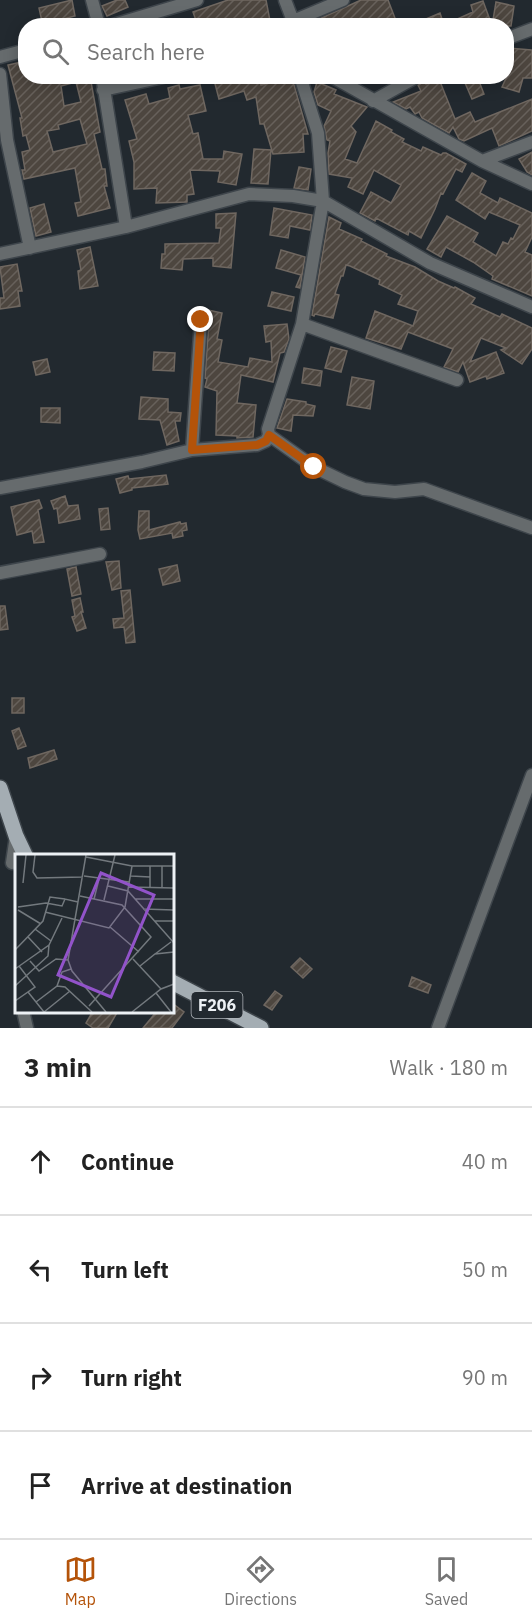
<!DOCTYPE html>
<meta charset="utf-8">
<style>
:root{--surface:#fff;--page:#f2f2f2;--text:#222;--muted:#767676;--line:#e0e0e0;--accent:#b45309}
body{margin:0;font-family:"IBM Plex Sans",sans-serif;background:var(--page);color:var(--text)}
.stop{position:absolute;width:18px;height:18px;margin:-14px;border:4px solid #b45309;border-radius:50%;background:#fff}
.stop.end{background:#b45309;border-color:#fff;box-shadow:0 2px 6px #0008}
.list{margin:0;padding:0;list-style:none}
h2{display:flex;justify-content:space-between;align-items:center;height:78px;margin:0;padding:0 24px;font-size:26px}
h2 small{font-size:20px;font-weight:400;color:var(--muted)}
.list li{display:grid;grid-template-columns:39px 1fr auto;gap:18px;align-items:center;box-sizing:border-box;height:108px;padding:0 24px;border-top:2px solid var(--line)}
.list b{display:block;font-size:22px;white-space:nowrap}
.list em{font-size:20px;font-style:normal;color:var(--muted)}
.icon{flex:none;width:33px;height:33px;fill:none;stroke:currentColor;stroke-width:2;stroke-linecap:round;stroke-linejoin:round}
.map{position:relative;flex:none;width:532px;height:1028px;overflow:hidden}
.search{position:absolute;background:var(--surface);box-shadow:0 3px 15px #0003;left:18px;right:18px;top:18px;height:66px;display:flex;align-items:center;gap:15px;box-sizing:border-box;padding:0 21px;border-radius:24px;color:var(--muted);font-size:22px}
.sheet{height:510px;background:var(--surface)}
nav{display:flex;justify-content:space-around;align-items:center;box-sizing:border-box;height:84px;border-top:2px solid var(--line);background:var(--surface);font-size:16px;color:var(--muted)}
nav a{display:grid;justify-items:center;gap:3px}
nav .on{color:var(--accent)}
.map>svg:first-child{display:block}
.building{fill:url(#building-hatch);stroke:#6f6760;stroke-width:1.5;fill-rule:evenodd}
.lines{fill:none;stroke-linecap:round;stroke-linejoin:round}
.minor-casing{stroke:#3e454b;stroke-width:15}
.major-casing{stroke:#3e454b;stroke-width:18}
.minor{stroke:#666b6d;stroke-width:12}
.major{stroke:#a4adb3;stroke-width:15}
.route{stroke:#b45309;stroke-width:8}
.labels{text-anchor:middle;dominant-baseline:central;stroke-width:6;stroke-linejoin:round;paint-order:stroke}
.shield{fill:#22292f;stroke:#b0b5ba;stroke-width:1.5}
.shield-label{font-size:16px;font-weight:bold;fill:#edf1f5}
.inset-road{fill:none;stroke:#73797e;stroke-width:1.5}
.view{fill:#9253ca;fill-opacity:0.15;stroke:#9253ca;stroke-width:3}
.inset-edge{fill:none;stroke:#edf1f5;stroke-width:3}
</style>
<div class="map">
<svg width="532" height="1028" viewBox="0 0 532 1028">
<defs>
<pattern id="building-hatch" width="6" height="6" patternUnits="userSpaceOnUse" patternTransform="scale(1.5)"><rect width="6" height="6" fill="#4d463f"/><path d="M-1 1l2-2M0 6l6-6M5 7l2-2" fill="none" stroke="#67615b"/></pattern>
</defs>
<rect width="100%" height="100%" fill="#22292f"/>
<path class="building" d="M72,0L75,16L63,19L64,26H43L39,8Z
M117,0H125L128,7L107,16L102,6Z
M228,0H266L271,26H245L244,20L238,22L237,19L213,26H198L193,12Z
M361,0H388L398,26H319L317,20Z
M483,1L490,20L474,26H428L426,19L440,13L444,25L473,12L471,5Z
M496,2L514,6L511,26H492Z
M508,48L532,50V78H523L519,92L502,87L507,76Z
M26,61V76H90L100,132L94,134L102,169H105L107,186H104L110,208L78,216L75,203L81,202L75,168L24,179L22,170H25L22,152L30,150L26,135L23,136L20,118H22L8,65ZM76,82L81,102L64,106L61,86ZM80,119L87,144L53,152L47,131L59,129L58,125Z
M226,76H258L261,85L292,78L308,134H303L304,152L273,154L264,124H260L256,97L247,100L244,91L219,99L214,80Z
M462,76H477L484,94L472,99Z
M439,79L455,119L470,112L475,122L532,99V131L499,146L492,128L464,141L459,139L453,127L449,133L422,118L419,112L415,114L410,107L406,109L393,102L421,91L418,85L425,81L426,84Z
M317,82L336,90L334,94L367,107L351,126L356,132L345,159L357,163L376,121L392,130L391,132L404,139L402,142L421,151L423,147L441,155L443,153H446L466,164L462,172L456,169L443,194L441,193L435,209L421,238L409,231L408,235L376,218L375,221L360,213L371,192L391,203L401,185L374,170L363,194L348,187L352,178L329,174L328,153L330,141L327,140L324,126L331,111L318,105L314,92Z
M179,85L180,89L200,85L206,111L188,115L193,134L198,133L203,159H223L224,151L242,154L236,185L218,182L220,171L190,170L194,194L187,195V202L156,203L157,188L134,189V162L129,141L137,139L125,100L146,94L149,104L170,98L168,88Z
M254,149L271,150L268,184L251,183Z
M532,152V175L527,172L519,159Z
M299,167L311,169L308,190L294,188Z
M472,173L486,181L480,193L498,203L500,198L532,213V237L525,252L532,255V296L492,279L493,276L473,262L446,247L441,257L427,249L447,216L478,233L473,242L496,256L503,242L508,244L511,238L513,239L520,225L489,212L485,219L456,200Z
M44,204L51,232L36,236L30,208Z
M274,208L312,215L310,230L290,226L288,238L270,235Z
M236,213L231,268L213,266V258L183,259L182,270L161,268L162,254H165V244L219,243L221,228H216V214Z
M329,217L341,223L339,229L362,239L361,241L387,254L386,256L415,267L438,281L454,288L455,287L475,298L471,304L500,317L502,314L532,328V349L522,364L501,350L506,348L481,338L470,362L496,352L504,373L487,379L486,376L470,382L463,362L458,372L444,367L453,349L408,332L401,349L366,338L375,311L413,326L418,311L398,304L402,295L379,284L380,280L350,266L346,265L343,276H341L335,294L339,295L333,318L315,314L314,316L312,315Z
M90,247L98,286L80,289L78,271L81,270L77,250Z
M281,250L305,257L300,288L296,287L301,275L276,268Z
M17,264L22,291H18L20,306L0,309V298H4L0,267Z
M272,292L294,297L291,311L268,306Z
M208,310L222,313L217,339L222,340L218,362L248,367L250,358L272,362L271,341L266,342L264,326L287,324L289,339L284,352L280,353L273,382L241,375L237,403L256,405L253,437L237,438V436L216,435L217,391L205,387L207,379L205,378L209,321Z
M331,347L347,351L341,372L325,368Z
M154,352L175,353L174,371L153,370Z
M47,359L50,372L36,375L33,362Z
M304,368L322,371L320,386L302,383Z
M352,377L374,381L370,409L347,405Z
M141,397L168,399V412L181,413L180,421H175L179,441L167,445L160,420L139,419Z
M287,399L306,402V404L315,406L313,416L293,415L291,431L277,428Z
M41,408H60V423L41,422Z
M166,475L168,484L132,488V490L120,493L116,479L128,476L129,479Z
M65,496L68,506L78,505L80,519L59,523L57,508L54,509L51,501Z
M39,500L42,508L38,510L44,542L34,543L32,531L17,535L11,507Z
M108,508L110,529L101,530L99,509Z
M139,511H149V530L180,522L181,524L186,523L187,530L182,531L183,536L173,538L172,533L140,539L138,530Z
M119,561L121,588L112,590L106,562Z
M177,565L180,581L163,585L159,569Z
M76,567L81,594L72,596L67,569Z
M130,590L135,642L126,643L124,627L114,628L113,619L124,618L121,591Z
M80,598L83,612H81L86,628L77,631L72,617L75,616L72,600Z
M0,606H5L8,629L0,630Z
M12,698H24V713H12Z
M19,728L26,746L18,749L12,731Z
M54,750L57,759L30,768L28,758Z
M300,958L312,969L303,978L291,967Z
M412,977L431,985L428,993L409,986Z
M275,991L282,996L272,1010L264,1005Z
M172,1003L184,1012L172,1028H143L157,1011H172Z
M93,1011H118L108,1028H93L86,1023Z"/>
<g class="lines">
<defs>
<path id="minor" d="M92,0L99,26
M285,0L293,21V26
M293,21L343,0
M110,26L197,0
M506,39L532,29
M0,57L26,50
M0,74L7,140L30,248
M102,76L126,227
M331,76L482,161L532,184
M103,90L168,76
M373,101L418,76
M482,161L532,142
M0,254L126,227L249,194L293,196L323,201L430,263L532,307
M302,324L457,380
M269,435L314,467L345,482L364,489L395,492L424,489L532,528
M192,450L201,320
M0,488L142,462L192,450L257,445L266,441L269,435L268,429L302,324L323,201L318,133L300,76
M0,573L100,554
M12,863L16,836
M23,1011L27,1028
M438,1028L532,775"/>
<path id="major" d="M0,788L16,836L25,855
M172,982L261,1028"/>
</defs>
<use href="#minor" class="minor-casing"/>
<use href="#major" class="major-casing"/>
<use href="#minor" class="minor"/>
<use href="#major" class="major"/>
</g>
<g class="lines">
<path class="route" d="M201,320L192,450L257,445L266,441L269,435L314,467"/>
</g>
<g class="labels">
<rect class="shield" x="191.5" y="992" width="51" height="26" rx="4.5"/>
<g class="shield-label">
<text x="217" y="1005">F206</text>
</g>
</g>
<g transform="translate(15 854)">
<rect width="159" height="159" fill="#22292f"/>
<path class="inset-road" d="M20,1L18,18L22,24L68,23M71,1L53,106L57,117L91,158M71,3L117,12H159M147,12V34M69,22L114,28M116,22L135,23M8,29L11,1M93,32L113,37L159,89M114,33L159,34M135,34V12M0,41V74M65,42L107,51L136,83L74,152M79,45L84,25M120,45H159M89,46L100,1M3,53L31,49L47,52L50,45L63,48M128,55L159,56M3,56L26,70M30,58L94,74L110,53L117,12M139,67H159M95,73L124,98M20,75L36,87M13,83L27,98M0,96L28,67L35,43L50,45M140,100L156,88M118,105L146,135M15,107L24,117L41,105L53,106M125,112L140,100L159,98M0,115L34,91L47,64M0,132L33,102L34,91M42,132L50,133L77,158M13,138L29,158M141,139L156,158M0,147L20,133L4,112M21,148L42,132L47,118L56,115M29,158L55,137M117,158L146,135L159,130"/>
<path class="view" d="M86,19L139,41L96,143L43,121Z"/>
<rect width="159" height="159" class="inset-edge"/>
</g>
</svg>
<div class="stop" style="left:314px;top:467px"></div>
<div class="stop end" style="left:201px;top:320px"></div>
<div class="search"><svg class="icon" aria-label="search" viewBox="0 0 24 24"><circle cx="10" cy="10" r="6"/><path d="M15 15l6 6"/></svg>Search here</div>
</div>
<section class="sheet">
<h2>3 min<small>Walk · 180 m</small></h2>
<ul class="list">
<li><svg class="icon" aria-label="ahead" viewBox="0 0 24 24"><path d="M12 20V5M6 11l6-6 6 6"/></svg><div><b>Continue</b></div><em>40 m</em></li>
<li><svg class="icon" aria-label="left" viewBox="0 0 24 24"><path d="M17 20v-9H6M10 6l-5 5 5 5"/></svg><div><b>Turn left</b></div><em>50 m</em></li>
<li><svg class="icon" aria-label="right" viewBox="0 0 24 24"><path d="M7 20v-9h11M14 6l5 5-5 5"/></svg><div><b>Turn right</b></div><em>90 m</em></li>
<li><svg class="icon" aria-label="arrive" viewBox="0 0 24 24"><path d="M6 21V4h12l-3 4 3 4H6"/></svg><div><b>Arrive at destination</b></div></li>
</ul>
</section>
<nav>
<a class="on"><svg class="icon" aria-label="map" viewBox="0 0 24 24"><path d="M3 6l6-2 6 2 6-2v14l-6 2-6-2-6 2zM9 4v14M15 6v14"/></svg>Map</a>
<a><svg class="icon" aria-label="directions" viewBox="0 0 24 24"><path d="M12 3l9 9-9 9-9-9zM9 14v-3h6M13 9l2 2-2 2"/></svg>Directions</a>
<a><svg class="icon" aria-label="saved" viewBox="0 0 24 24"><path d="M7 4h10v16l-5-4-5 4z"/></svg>Saved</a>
</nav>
